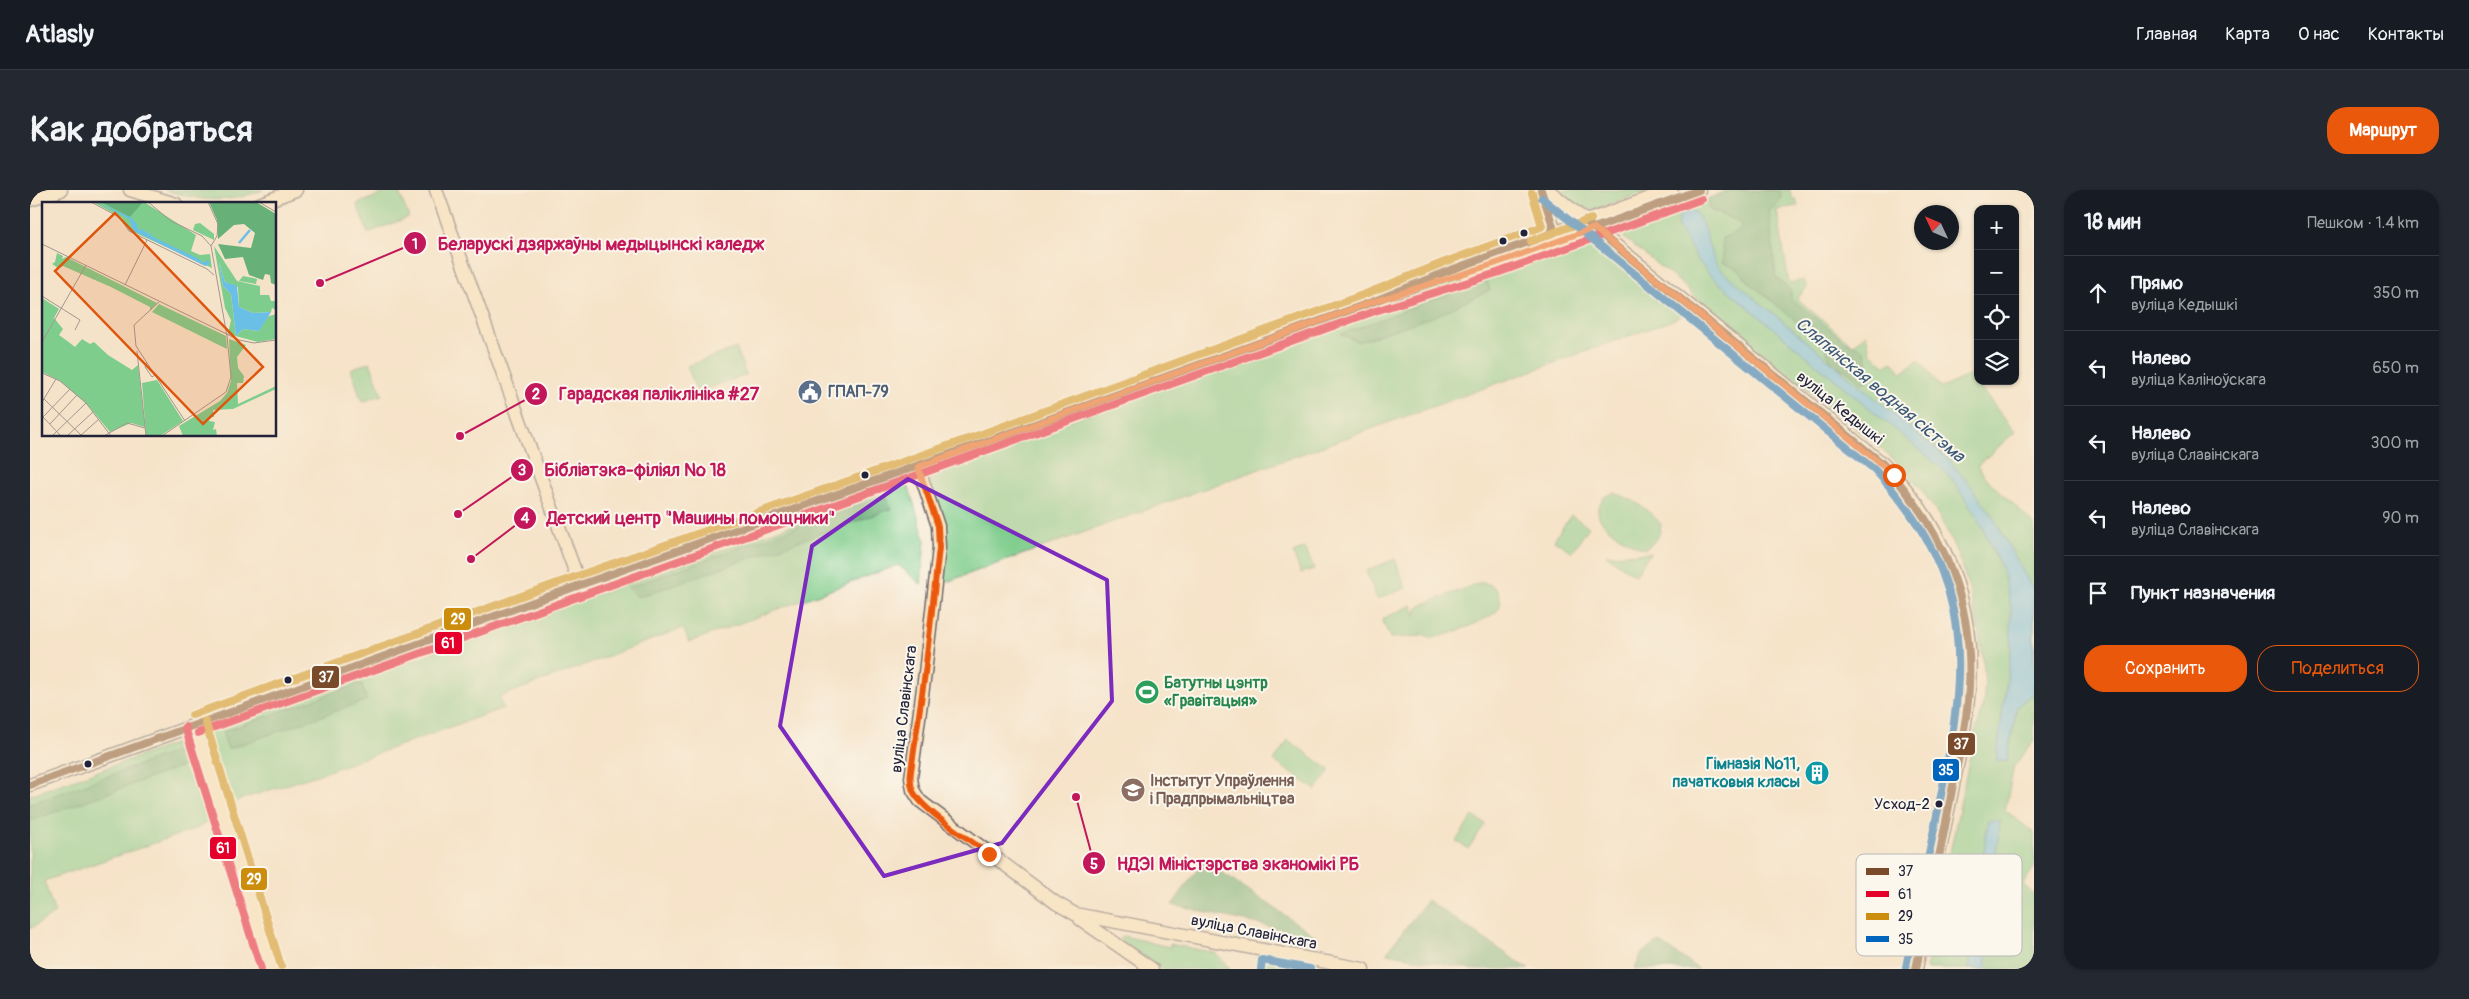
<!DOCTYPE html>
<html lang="ru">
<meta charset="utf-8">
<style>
:root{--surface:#171b24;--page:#242831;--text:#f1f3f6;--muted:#9ea1a6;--line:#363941;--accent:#ea580c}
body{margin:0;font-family:Pangolin,sans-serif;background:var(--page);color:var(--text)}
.controls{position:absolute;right:15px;top:15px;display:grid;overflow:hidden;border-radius:10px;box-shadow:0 1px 4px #0004}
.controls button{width:45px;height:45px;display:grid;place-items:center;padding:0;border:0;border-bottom:1px solid var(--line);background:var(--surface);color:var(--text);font:25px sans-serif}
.compass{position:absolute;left:1884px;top:15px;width:45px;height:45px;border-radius:50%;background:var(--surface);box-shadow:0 1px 4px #0004;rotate:314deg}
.stop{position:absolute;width:15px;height:15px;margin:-11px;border:4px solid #ea580c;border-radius:50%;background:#fff}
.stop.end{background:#ea580c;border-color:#fff;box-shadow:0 1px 5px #0008}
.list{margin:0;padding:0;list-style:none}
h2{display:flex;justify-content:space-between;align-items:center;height:65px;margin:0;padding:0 20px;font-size:21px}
h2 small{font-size:16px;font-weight:400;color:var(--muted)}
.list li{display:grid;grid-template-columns:32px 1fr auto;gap:15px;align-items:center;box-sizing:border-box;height:75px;padding:0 20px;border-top:1px solid var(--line)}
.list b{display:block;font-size:19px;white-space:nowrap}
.list p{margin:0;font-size:16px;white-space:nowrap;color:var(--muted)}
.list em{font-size:16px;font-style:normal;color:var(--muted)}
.actions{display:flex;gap:10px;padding:15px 20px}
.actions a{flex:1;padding:11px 0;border:1px solid var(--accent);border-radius:20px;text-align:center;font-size:18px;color:var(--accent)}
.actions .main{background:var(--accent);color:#fff}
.icon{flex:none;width:28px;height:28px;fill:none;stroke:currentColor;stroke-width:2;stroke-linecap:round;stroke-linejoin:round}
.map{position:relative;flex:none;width:2004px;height:779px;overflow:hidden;border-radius:20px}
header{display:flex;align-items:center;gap:30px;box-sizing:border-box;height:70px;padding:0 25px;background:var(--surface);border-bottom:1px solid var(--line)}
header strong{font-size:24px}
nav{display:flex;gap:28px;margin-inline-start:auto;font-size:18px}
.intro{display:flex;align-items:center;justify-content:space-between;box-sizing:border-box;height:120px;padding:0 30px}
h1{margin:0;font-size:35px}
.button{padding:12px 22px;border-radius:20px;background:var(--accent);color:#fff;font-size:18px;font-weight:700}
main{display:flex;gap:30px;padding:0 30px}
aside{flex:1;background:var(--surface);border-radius:20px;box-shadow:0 1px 4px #0004}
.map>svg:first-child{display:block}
.green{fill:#7fcd8d;stroke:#507864}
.forest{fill:#67b078;stroke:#44695a}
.water{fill:#6abfe7;stroke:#467091}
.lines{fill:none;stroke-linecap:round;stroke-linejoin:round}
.secondary-casing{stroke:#6c666d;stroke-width:15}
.secondary{stroke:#fbe6c4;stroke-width:12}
.bus-1-casing{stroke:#fbf7ec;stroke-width:11}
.bus-2-casing{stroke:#fbf7ec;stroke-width:11}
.bus-3-casing{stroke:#fbf7ec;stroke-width:11}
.bus-4-casing{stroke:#fbf7ec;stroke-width:11}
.bus-1{stroke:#7a4b2a;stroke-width:8}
.bus-2{stroke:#e4002b;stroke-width:8}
.bus-3{stroke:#cc8c0c;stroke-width:8}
.bus-4{stroke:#0065bd;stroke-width:8}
.route{stroke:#ea580c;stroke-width:6}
.marked{fill:none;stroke:#7b2cbf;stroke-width:4;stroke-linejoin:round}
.bus-dot{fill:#22223b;stroke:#fbf7ec;stroke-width:2}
.labels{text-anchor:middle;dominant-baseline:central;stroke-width:4;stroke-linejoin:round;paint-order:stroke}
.bus-label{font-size:15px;fill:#22223b;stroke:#fbf7ec;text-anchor:end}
.service-label{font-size:16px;font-weight:bold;fill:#4e5e75;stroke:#fbf7ec;text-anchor:start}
.street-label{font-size:16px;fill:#22223b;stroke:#fbf7ec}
.leisure-label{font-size:16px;font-weight:bold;fill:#27864d;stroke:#fbf7ec;text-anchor:start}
.culture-label{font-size:16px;font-weight:bold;fill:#0d838f;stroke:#fbf7ec;text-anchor:end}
.education-label{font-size:16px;font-weight:bold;fill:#785e54;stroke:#fbf7ec;text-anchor:start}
.water-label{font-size:18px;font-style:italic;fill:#3b5977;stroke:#fbf7ec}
.inset-river{fill:none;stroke:#6abfe7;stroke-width:2.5}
.inset-road{fill:none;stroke:#a19690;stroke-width:1}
.view{fill:#de560e;fill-opacity:0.15;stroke:#de560e;stroke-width:2.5}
.inset-edge{fill:none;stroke:#22223b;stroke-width:2.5}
.key{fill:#fbf7ec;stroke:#bab7b7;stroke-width:1}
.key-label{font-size:14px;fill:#22223b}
.leader{fill:none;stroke:#c2185b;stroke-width:2}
.callout-dot{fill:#c2185b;stroke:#fbf7ec;stroke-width:2}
.mark-label{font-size:15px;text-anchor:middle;font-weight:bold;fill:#fff}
.callout-label{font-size:18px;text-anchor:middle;font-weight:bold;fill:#c2185b;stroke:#fbf7ec;stroke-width:4;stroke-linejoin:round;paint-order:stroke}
.line-badge{stroke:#fbf7ec;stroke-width:2}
.badge-label{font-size:14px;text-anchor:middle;font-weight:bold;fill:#fff}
</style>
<header>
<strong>Atlasly</strong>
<nav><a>Главная</a><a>Карта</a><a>О нас</a><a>Контакты</a></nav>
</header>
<div class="intro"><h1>Как добраться</h1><a class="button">Маршрут</a></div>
<main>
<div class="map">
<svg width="2004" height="779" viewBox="0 0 2004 779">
<rect width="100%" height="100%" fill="#fbf7ec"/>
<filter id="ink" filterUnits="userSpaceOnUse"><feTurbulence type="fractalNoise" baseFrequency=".02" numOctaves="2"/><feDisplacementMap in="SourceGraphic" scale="10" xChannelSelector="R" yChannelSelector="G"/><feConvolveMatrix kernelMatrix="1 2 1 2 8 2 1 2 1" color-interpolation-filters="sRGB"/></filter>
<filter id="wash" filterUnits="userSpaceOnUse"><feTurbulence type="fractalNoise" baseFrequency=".0096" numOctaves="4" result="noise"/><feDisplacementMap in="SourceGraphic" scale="20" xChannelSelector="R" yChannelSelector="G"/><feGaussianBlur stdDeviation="1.12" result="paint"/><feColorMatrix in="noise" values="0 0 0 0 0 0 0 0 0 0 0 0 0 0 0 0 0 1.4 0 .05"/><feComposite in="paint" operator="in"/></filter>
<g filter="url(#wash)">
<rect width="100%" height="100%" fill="#f5e3c9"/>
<path class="green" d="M134,0H233C192,15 175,11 134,0Z
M362,0H368L379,27L338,43L327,14Z
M1530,0H1622L1562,20L1551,17Z
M1696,0H1760L1762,9H1766L1768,16L1747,20L1759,93L1774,90L1777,97L1767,109L1823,155L1836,144L1840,162L1856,176L1863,171L1872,183L1889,169L1911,198L1940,185L1985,242L1947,276L1960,292L2004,334V551L1984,576L1975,620L2004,643V678L1993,694L2004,705V779H1896L1945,542C1959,510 1955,479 1949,445C1940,393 1925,346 1893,302C1870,270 1837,247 1806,223C1764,189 1721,155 1679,121L1652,94L1594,48L1599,33L1659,18Z
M1555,47L1565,51L1648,118L1650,126L1643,130L919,391L913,390L914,343L899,290L905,280L971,259L984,251L1426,90L1452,85Z
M706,158L716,185L667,202L657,176Z
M340,172L352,205L332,212L321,179Z
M875,295L879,298L895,350L891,394L868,375L659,452L653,438L469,507L473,518L293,583L209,610L168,638L14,691L25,723L0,739V605Z
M1584,303C1601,307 1620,321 1631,334C1630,348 1625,352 1614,359C1605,356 1574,338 1570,329C1568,326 1568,320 1568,317L1574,307Z
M1541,325L1559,337L1542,362L1524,350Z
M1275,358L1284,379L1271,383L1263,363Z
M1620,363L1605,385L1576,365Z
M1365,369L1376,398L1347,409L1336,381Z
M1449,393C1457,393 1465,394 1468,403C1471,409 1472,415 1467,421C1460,429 1417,446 1406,447C1400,448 1396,446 1391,443L1392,446L1360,448L1352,429L1382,415L1386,425L1387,419L1394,414Z
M1258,550L1300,580L1286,600L1244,571Z
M1443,626L1455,634L1438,659L1426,651Z
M1093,746C1110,749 1123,754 1140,757V754L1186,763L1200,779H1130L1089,749Z
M1236,767L1302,779H1225L1229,771Z"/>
<path class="forest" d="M1705,0H1749C1755,9 1746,15 1739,21L1746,88L1761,101V109L1816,152L1832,158C1838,169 1840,178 1839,190L1832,193L1820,183L1802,173L1795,158L1777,140L1719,92L1709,80L1693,73L1692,48L1709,41L1712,37L1707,31L1680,20L1678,16L1679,8Z
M1457,90L1460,100L1410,124L1328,152L1311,144Z
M856,305L861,319L608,407L597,398Z
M331,493L337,510L198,559L192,542Z
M148,561L153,576L0,631V614Z
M1174,670L1287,747L1142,715Z
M1397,710L1499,779H1441L1356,763Z
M1629,752L1669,779H1605L1611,764Z"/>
<path class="water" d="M1657,21H1663C1678,32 1676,63 1690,79L1919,270L1939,294L1960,322L2004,401V503L1987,516L1977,572L1966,570L1981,458V418L1972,380L1949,330L1922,289L1911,278L1682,87L1669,72L1647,36L1649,26Z
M1958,630L1970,631L1957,738V779H1939Z"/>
</g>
<g filter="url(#ink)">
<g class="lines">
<defs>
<path id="secondary" d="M100,0L146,14
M406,0L550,395
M1511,0L1523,36L1522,42L1517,45
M1518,0L1852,273C1912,332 1945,411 1939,496C1937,535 1927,573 1920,611C1908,667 1897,723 1886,779
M0,10L31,0
M229,14L266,0
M1435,84L1669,0
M888,277L908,336L909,358L895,483L881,588L883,600L890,611L1026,713L1045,724L1333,779
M165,534L241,779
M0,595L550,395L1022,228L1641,0
M1050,729L1122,779"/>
</defs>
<use href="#secondary" class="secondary-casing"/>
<use href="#secondary" class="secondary"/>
<defs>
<path id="bus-1" d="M1555,31L1852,273C1915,341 1947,417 1938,511C1935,541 1928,571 1922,600C1911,660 1898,719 1886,779
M1564,38L1669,0
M0,595L550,395L1022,228L1342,112L1418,81L1515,46L1522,42L1523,36L1511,0"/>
<path id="bus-2" d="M155,537L231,779
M168,543L1345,121L1467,83L1672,9"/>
<path id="bus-3" d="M1501,51L1561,29
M162,525L547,386L946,246L1338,103L1415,72L1511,37L1512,36L1502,3
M175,531L251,776"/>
<path id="bus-4" d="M1512,8L1845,280C1949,393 1937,481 1908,620C1897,673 1886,725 1876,777
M1231,779L1232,770L1280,779"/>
</defs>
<use href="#bus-1" class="bus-1-casing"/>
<use href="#bus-2" class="bus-2-casing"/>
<use href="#bus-3" class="bus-3-casing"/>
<use href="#bus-4" class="bus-4-casing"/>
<use href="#bus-1" class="bus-1"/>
<use href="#bus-2" class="bus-2"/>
<use href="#bus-3" class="bus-3"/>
<use href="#bus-4" class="bus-4"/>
</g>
</g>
<g class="lines" filter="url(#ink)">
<path class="route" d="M959,664C939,649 893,621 883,601C880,594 880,588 881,581L895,483L909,358L908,336L888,277L1342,112L1464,74L1564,38L1864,285"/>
</g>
<path d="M0 0H2004V779H0ZM878,289L1077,390L1082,511L972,653L854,686L750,536L782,356Z" fill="#f5e3c9" fill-opacity=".55" fill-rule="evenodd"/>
<path class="marked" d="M878,289L1077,390L1082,511L972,653L854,686L750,536L782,356Z"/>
<defs>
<symbol id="civic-disc" viewBox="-11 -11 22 22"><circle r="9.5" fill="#5c6f8a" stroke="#fbf7ec"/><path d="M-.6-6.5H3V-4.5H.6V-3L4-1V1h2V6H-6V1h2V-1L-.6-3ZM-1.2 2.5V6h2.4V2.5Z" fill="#fff"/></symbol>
<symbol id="stadium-disc" viewBox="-11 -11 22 22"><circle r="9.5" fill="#2e9e5b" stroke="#fbf7ec"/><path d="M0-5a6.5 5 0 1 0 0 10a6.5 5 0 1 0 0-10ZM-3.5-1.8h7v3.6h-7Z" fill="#fff"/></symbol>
<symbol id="building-disc" viewBox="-11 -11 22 22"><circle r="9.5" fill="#0f9aa8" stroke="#fbf7ec"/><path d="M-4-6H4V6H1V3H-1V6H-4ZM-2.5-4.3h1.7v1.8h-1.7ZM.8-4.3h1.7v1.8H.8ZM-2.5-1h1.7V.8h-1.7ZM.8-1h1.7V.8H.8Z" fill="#fff"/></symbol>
<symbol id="university-disc" viewBox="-11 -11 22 22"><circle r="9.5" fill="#8d6e63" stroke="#fbf7ec"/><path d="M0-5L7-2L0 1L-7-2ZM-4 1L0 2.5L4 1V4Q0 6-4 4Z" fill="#fff"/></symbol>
</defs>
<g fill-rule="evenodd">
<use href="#civic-disc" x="766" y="188" width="28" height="28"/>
<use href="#stadium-disc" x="1103" y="488" width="28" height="28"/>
<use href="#building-disc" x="1773" y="569" width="28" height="28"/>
<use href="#university-disc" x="1089" y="586" width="28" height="28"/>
</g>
<g class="bus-dot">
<circle cx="1494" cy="43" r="4.5"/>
<circle cx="1473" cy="51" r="4.5"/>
<circle cx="835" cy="285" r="4.5"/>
<circle cx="258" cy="490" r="4.5"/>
<circle cx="58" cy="574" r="4.5"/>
<circle cx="1909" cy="614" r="4.5"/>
</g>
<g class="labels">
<g class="bus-label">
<text x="1900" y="614">Усход-2</text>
</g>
<g class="service-label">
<text x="798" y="202">ГПАП-79</text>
</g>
<g class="street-label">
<text transform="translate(1810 218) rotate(39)">вуліца Кедышкі</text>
<text transform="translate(874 519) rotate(-83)">вуліца Славінскага</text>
<text transform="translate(1224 742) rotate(11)">вуліца Славінскага</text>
</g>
<g class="leisure-label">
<text x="1134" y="493">Батутны цэнтр<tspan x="1134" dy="18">«Гравітацыя»</tspan></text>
</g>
<g class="culture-label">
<text x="1770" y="574">Гімназія №11,<tspan x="1770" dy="18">пачатковыя класы</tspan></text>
</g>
<g class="education-label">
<text x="1120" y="591">Інстытут Упраўлення<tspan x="1120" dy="18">і Прадпрымальніцтва</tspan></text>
</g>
<g class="water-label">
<text transform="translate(1850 200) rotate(40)">Сляпянская водная сістэма</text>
</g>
</g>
<g transform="translate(12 12)">
<rect width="234" height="234" fill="#f5e3c9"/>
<path d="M51,0H102L154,33L149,49L158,53L168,52L170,66L87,28L80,16ZM158,21L172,32V38L151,28L153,22ZM172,44L195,79L218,84V93H227L229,99H234V108L230,106L229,110L211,111L197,105L196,85L183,80L177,60L181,84L189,92L194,134L201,127L217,129L224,115L234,112V137L216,140L186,132L189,118L183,106ZM15,51L21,54L20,57L24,55L115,101L108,109V105L69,85L21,64L16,66L10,62L13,60ZM192,60L201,74L221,78L215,77L214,82L197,79L201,74ZM0,96L17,107L12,116L21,127L17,133L28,141L33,145L40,137L48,142L52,140L66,153L90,168L96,163L103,225L89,221L68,230L44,201L18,179L0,170ZM117,102L184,134L185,147L110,110ZM187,137L204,143L195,155L196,166L202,174L201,181H195L196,202L234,184V187L191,207L171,208L172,215H167V219L173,220L171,228L174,227L175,234H141L137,224L178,199L185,191L189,179ZM115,178L141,219L118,234H104L100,181Z" fill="#7fcd8d"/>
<path d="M59,0H101L88,15ZM167,0H214L234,12V83L229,81L228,73L223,72L221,78L207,73L201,55L183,57L176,42L209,46L213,31L202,22L192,23L176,37L175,18Z" fill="#67b078"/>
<path d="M56,0L88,15L95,22L96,28L102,27L101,30L105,29L106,33L109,30V34L157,57L161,61L166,58L168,62L163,64L92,29L87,17ZM177,60L183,80L195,84L197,105L211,111L229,110L217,129L201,127L194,134L189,92L181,84Z" fill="#6abfe7"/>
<path class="inset-river" d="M197,41L208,28"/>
<path class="inset-road" d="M49,0L77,15L87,29L165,67L172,73M106,0L129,19L160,34L169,44L185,134M166,0L176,22L175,34L169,44M217,0L234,10M0,42L197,138L212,141L234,138M83,83L105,38M0,94L38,118L33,128M117,100L92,123L94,144L143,219M0,140L44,63M95,149L104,234M105,161L103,165L110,175L113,173M0,171L18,179L44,201L69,234M2,197L40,234M0,200L14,177M0,214L19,234M1,215L28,187M8,222L35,193M10,234L44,201M25,234L51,210M38,234L57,217M62,234L85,221L103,226M120,234L184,190L189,175L185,134"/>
<path class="view" d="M73,11L221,165L161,222L13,69Z"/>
<rect width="234" height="234" class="inset-edge"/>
</g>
<rect x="1826" y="664" width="166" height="102" rx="8" class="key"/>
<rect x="1836" y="678" width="23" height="7" fill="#7a4b2a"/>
<rect x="1836" y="701" width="23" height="6" fill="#e4002b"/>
<rect x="1836" y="723" width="23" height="7" fill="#cc8c0c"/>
<rect x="1836" y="746" width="23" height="6" fill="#0065bd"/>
<g class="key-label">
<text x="1868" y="686">37</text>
<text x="1868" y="709">61</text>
<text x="1868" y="731">29</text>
<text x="1868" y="754">35</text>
</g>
<path class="leader" d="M290 93L385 53M430 246L506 204M428 324L492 280M441 369L495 328M1046 607L1064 673"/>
<g class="callout-dot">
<circle cx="290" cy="93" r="5"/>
<circle cx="430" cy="246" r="5"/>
<circle cx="428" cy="324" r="5"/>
<circle cx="441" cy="369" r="5"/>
<circle cx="1046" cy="607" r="5"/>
<circle cx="385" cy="53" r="12"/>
<circle cx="506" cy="204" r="12"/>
<circle cx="492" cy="280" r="12"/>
<circle cx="495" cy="328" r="12"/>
<circle cx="1064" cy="673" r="12"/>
</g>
<g class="mark-label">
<text x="385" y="59">1</text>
<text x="506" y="209">2</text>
<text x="492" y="285">3</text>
<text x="495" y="333">4</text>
<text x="1064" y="679">5</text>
</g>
<g class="callout-label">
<text x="571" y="60">Беларускі дзяржаўны медыцынскі каледж</text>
<text x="629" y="210">Гарадская паліклініка #27</text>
<text x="605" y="286">Бібліатэка-філіял № 18</text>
<text x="661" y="334">Детский центр "Машины помощники"</text>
<text x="1208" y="680">НДЭІ Міністэрства эканомікі РБ</text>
</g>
<g class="line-badge">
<rect x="413" y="417" width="29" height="24" rx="5" fill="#cc8c0c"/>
<rect x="404" y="441" width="29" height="24" rx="5" fill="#e4002b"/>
<rect x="281" y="475" width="29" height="24" rx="5" fill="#7a4b2a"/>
<rect x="1917" y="542" width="29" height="24" rx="5" fill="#7a4b2a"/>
<rect x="1902" y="568" width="28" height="24" rx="5" fill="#0065bd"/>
<rect x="179" y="646" width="28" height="24" rx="5" fill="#e4002b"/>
<rect x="210" y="677" width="28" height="24" rx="5" fill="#cc8c0c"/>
</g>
<g class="badge-label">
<text x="428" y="434">29</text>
<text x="418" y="458">61</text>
<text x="296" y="492">37</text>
<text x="1931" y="559">37</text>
<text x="1916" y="585">35</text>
<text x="193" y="663">61</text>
<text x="224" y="694">29</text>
</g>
</svg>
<div class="controls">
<button>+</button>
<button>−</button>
<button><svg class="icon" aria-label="locate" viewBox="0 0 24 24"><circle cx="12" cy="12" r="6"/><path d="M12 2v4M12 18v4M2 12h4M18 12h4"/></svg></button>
<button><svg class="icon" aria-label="layers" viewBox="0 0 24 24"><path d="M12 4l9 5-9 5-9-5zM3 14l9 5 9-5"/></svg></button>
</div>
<svg class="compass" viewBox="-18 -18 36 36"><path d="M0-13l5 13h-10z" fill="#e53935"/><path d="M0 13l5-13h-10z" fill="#9ea1a6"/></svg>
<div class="stop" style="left:1864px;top:285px"></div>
<div class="stop end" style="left:959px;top:664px"></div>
</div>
<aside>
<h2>18 мин<small>Пешком · 1.4 km</small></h2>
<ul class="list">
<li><svg class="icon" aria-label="ahead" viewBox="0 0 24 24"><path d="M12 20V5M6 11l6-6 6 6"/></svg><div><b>Прямо</b><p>вуліца Кедышкі</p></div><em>350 m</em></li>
<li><svg class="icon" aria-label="left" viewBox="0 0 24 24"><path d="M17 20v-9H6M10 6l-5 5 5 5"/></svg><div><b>Налево</b><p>вуліца Каліноўскага</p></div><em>650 m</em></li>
<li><svg class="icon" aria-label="left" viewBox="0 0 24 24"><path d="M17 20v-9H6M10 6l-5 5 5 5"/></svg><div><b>Налево</b><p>вуліца Славінскага</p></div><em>300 m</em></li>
<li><svg class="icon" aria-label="left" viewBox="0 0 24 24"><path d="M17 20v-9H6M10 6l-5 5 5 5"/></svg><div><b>Налево</b><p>вуліца Славінскага</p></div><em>90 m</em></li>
<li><svg class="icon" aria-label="arrive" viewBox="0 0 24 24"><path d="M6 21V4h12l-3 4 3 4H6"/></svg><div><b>Пункт назначения</b></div></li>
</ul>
<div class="actions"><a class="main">Сохранить</a><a>Поделиться</a></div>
</aside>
</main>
